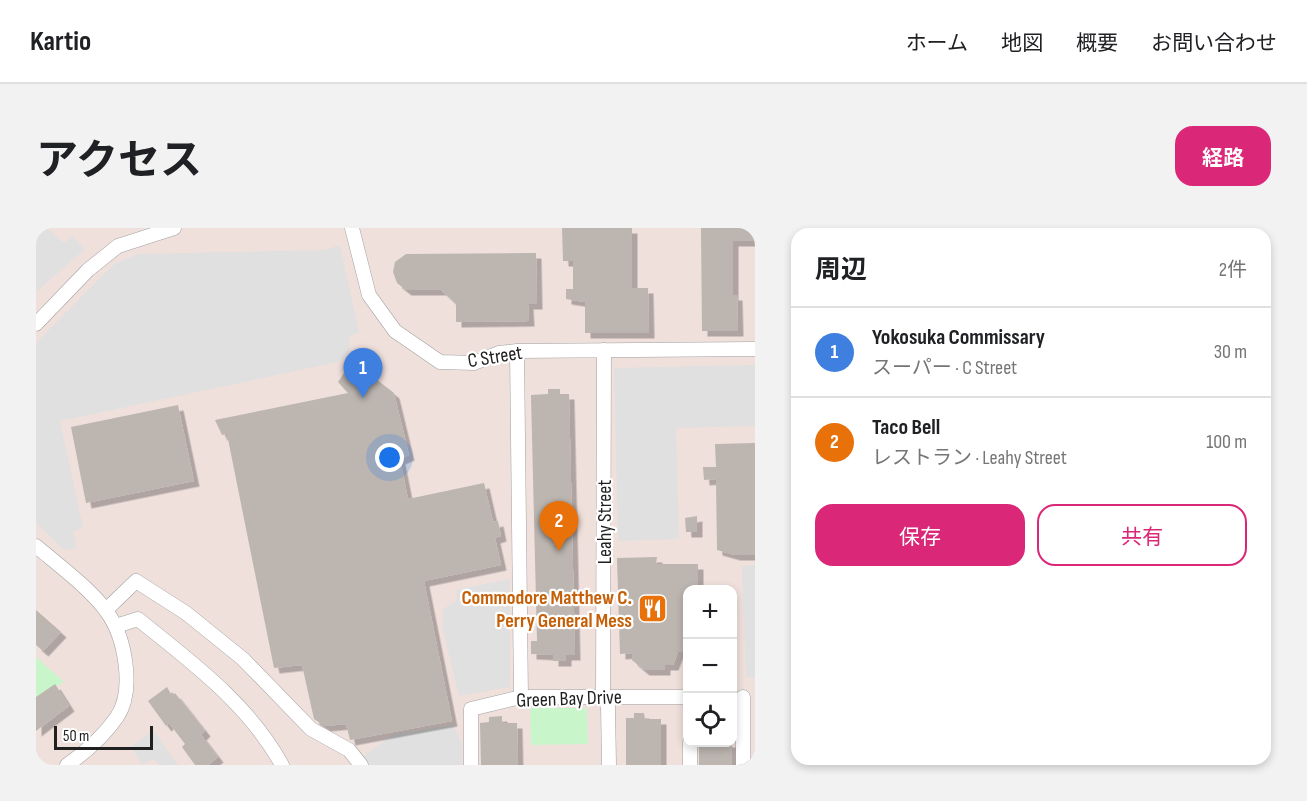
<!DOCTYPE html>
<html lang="ja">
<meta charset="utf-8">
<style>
:root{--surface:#fff;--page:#f2f2f2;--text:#202124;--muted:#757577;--line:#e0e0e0;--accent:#db2777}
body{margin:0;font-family:"Sofia Sans Condensed","Noto Sans JP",sans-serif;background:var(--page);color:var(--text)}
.controls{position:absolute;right:18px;bottom:18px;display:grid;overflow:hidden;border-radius:12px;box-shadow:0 3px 9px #0003}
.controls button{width:54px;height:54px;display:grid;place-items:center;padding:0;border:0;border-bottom:2px solid var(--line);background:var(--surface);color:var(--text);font:30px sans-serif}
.scale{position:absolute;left:18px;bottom:15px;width:99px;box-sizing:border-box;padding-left:6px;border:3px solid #202020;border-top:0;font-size:16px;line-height:21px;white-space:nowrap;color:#202020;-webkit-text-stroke:4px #fff;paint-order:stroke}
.you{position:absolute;left:354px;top:230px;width:21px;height:21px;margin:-15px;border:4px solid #fff;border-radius:50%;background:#1a73e8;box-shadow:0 0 0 9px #1a73e833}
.badge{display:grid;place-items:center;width:39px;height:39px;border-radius:50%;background:var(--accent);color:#fff;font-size:20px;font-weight:700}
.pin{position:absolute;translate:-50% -50px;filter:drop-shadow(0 2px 3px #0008)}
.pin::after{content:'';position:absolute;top:32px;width:21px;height:18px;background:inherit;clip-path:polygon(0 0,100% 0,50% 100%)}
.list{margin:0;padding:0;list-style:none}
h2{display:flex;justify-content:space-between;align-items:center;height:78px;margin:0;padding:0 24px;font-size:26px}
h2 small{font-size:20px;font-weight:400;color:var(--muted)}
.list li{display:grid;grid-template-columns:39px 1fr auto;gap:18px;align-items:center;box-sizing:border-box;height:90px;padding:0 24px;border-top:2px solid var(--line)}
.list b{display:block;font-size:22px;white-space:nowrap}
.list p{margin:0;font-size:20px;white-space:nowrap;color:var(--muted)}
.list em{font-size:20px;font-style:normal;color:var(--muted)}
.actions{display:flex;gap:12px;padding:18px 24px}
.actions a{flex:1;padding:14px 0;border:2px solid var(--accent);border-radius:18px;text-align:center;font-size:21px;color:var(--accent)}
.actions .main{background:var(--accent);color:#fff}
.icon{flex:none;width:33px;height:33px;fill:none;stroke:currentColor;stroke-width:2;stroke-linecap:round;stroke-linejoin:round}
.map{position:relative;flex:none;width:719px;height:537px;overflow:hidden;border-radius:18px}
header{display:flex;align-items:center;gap:36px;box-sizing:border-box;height:84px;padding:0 30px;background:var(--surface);border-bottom:2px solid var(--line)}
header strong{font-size:28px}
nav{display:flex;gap:33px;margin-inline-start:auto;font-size:21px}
.intro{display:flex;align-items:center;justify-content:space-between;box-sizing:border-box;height:144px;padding:0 36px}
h1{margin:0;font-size:42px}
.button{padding:15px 27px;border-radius:18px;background:var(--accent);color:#fff;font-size:21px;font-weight:700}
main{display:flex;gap:36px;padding:0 36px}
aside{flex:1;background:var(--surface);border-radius:18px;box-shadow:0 3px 9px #0003}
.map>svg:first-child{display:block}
.military{fill:#efe0dc;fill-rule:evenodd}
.park{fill:#c9f5ca}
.parking{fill:#e0e0e0}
.building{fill:#bcb5b0;filter:url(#shadow)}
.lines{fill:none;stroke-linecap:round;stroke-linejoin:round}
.minor-casing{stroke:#a1a1a1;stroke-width:15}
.minor{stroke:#fff;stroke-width:14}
.labels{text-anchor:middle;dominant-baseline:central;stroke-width:4.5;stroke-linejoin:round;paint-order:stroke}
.street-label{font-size:20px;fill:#202020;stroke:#fff}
.food-label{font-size:20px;font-weight:bold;fill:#c56008;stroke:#fff;text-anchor:end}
</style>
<header>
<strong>Kartio</strong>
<nav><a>ホーム</a><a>地図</a><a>概要</a><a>お問い合わせ</a></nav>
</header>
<div class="intro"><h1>アクセス</h1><a class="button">経路</a></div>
<main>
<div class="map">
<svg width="719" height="537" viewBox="0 0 719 537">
<defs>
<filter id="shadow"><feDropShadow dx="5.5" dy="5.5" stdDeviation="0" flood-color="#0004"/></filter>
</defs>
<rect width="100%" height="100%" fill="#efece7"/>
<path class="military" d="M0,0H719V537H0ZM652,362H696V514H652Z"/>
<path class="park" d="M0,429L28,454L0,469Z
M494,480H551L552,516L495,517Z"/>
<path class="parking" d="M0,0H11L28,15L36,8L49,21L0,64Z
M304,17L323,105L314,107L313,125L302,134L24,193L47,300L37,304L41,320L28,322L0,295V115L65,49L80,35L102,26L289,22Z
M719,137V198L640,200L643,311L582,313L578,140Z
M719,337V450L710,449L706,338Z
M474,351V459L423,468L407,402V381L421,372L420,362Z
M417,497L426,516V537H329L324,531L357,506Z
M117,502L142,537H123L118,531L106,536L95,519Z"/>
<path class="building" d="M526,0H596V60H612L613,105H549V74L530,71V61H537V33H527Z
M665,0H719V13H697V67H701L702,103H666Z
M500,25L501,76H492L493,93L420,94V76L405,62H370L361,55L357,44L359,34L370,26Z
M323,138L358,165L373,227L364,231L372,271L448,255L457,294L462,293L465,308L459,310L465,337L388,353L416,493L314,512L310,496L289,498L278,491L266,437L238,440L191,206L186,207L179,192L312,165L302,154L310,142Z
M512,161H524V166H533L539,427H530V433H517V427L495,426V413H501L495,167L512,166Z
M142,177L158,253L50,275L35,199Z
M719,215V327H699L681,322L680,251L668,252L667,239H680L679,216Z
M661,288V304H650L649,290Z
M621,329L620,336H662V362H651V424H642L637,437H629V442H608L596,432V425L584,426L581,330Z
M0,382L25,404L7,423L0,417Z
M19,456L33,478L0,503V469Z
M131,459L136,468L139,465L169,503L165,507L182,529L172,537H159L146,519L149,516L133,495L130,498L112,473Z
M598,485H608L609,491H625V537H590V490H598Z
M466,488V495H481L482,537H445L444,495L453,494V489Z
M663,514H696V537H663Z"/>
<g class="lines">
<defs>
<path id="minor" d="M316,0L333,67L359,103L404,134L438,135L463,125L481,123L719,121
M0,96L52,42L82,18L138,0
M568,122L567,468L572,478L573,537
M481,123L485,469
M0,318C21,336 56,362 71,384C89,409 99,462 81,489C67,509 50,524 31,537
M70,382L100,353L150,385L207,431L275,501L313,522L325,537
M80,398L102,391C155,434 212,475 246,537
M707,469V537
M654,514V537
M435,537V481L485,469H652"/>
</defs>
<use href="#minor" class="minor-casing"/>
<use href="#minor" class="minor"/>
</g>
<defs>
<symbol id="restaurant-square" viewBox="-11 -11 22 22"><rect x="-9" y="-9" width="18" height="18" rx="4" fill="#e8710a" stroke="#fff"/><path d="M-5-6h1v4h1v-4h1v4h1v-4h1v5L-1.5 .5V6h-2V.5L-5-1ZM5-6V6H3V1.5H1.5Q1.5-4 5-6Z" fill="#fff"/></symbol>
</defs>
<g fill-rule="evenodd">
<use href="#restaurant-square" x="600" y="364" width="33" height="33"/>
</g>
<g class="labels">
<g class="street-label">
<text transform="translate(459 129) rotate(-9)">C Street</text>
<text transform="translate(569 294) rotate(-90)">Leahy Street</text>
<text transform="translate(533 471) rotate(-2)">Green Bay Drive</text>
</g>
<g class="food-label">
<text x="596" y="370">Commodore Matthew C.<tspan x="596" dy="23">Perry General Mess</tspan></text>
</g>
</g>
</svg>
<div class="controls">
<button>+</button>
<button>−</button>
<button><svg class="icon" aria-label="locate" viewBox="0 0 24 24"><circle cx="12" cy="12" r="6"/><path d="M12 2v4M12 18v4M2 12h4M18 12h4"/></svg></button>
</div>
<div class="scale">50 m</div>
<div class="you"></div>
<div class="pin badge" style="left:327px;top:170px;background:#3f7fe0">1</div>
<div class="pin badge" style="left:523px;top:323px;background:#e8710a">2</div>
</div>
<aside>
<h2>周辺<small>2件</small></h2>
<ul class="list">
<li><span class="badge" style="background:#3f7fe0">1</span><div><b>Yokosuka Commissary</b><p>スーパー · C Street</p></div><em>30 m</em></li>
<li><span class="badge" style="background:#e8710a">2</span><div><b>Taco Bell</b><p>レストラン · Leahy Street</p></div><em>100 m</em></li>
</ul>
<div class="actions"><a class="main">保存</a><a>共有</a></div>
</aside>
</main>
